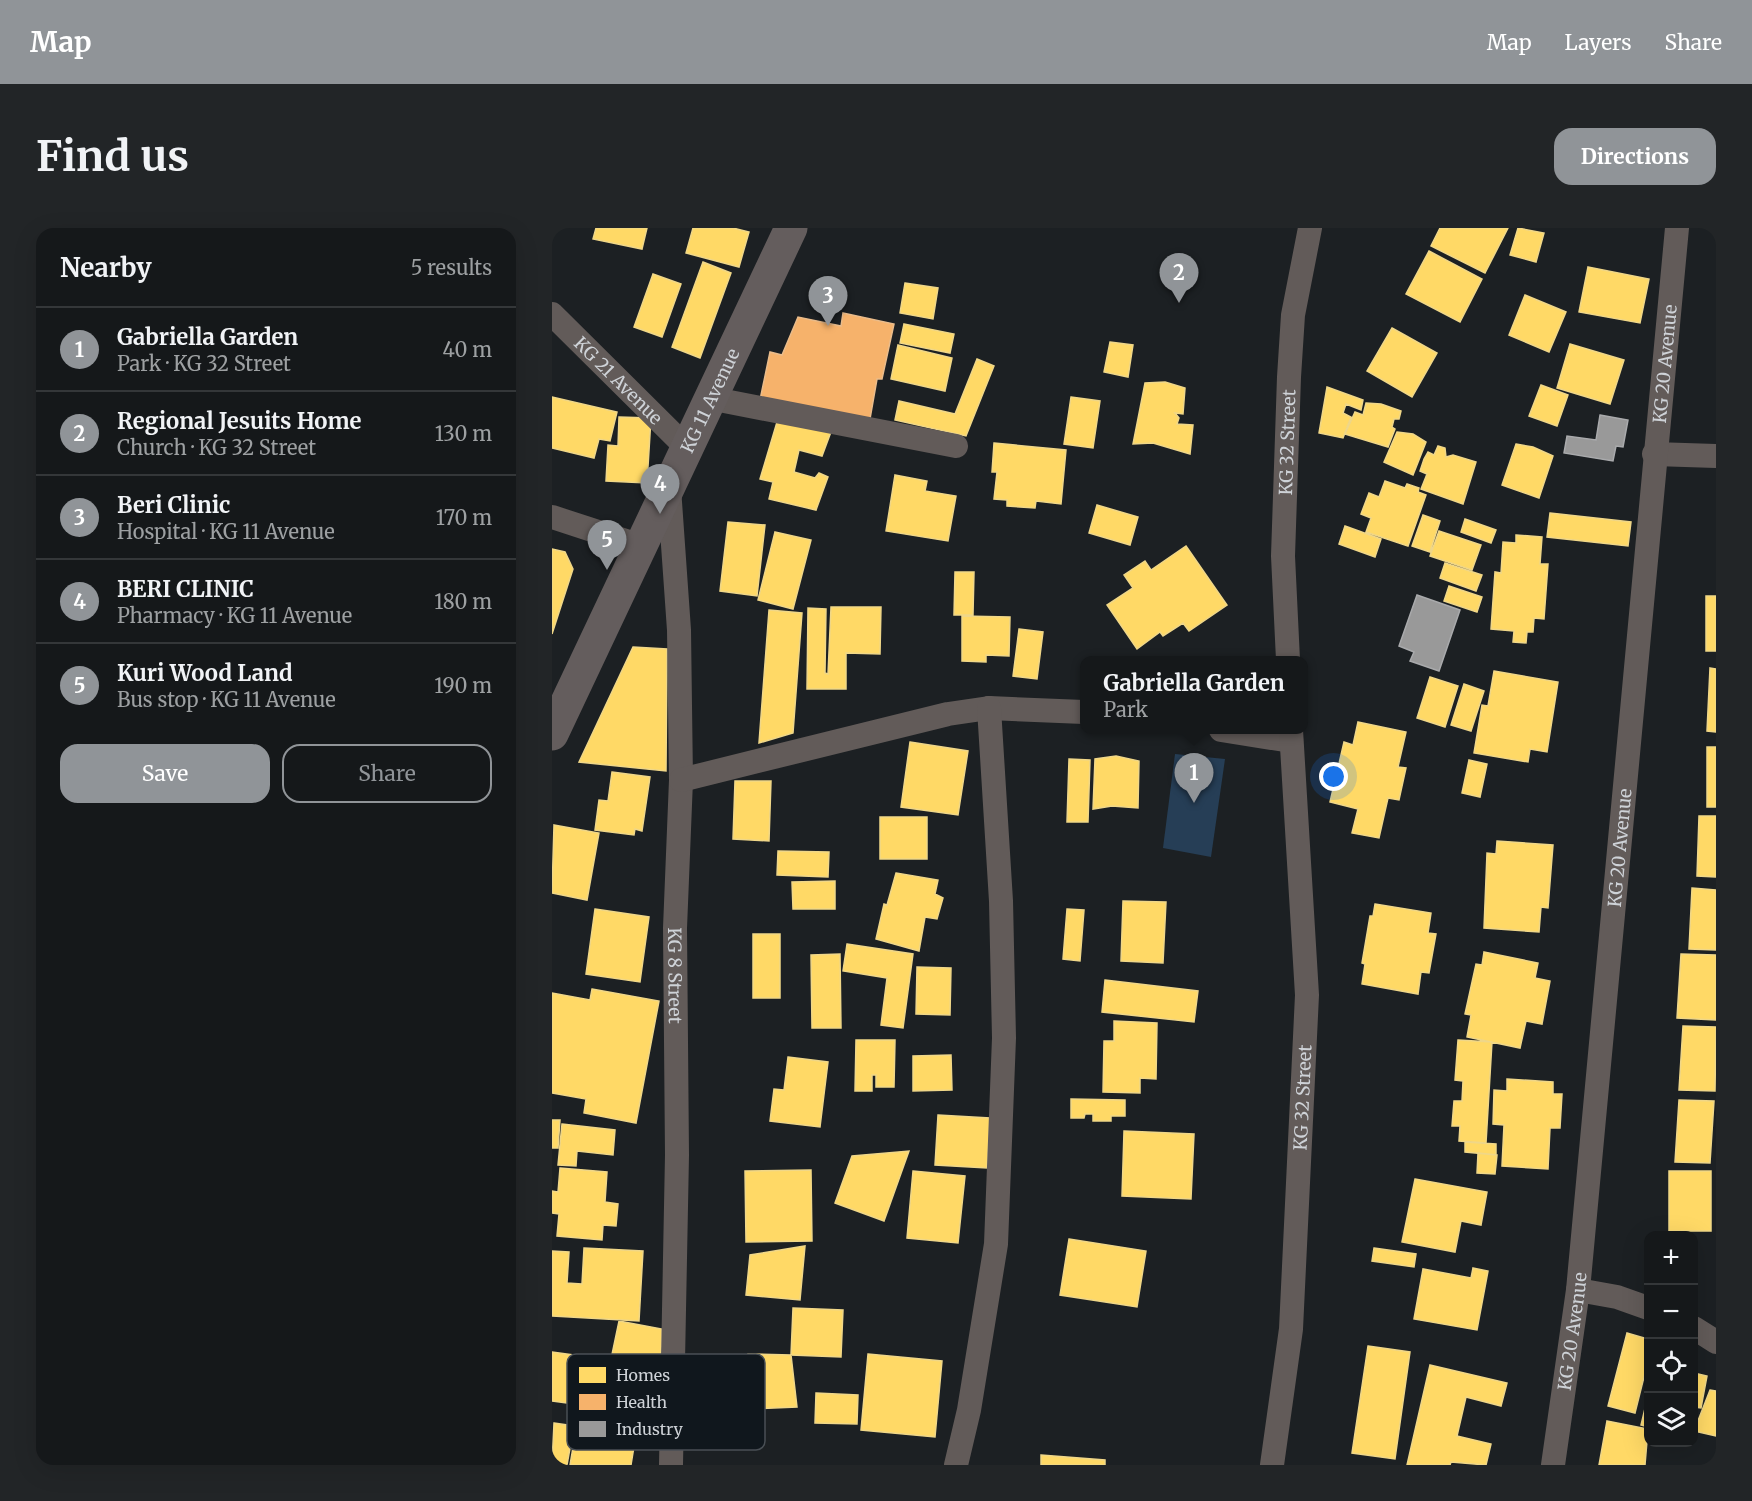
<!DOCTYPE html>
<meta charset="utf-8">
<style>
:root{--surface:#15181a;--page:#222527;--text:#f1f3f6;--muted:#9da0a2;--line:#343739;--accent:#909498}
body{margin:0;font-family:Merriweather,serif;background:var(--page);color:var(--text)}
.controls{position:absolute;right:18px;bottom:18px;display:grid;overflow:hidden;border-radius:12px;box-shadow:0 6px 24px #0002}
.controls button{width:54px;height:54px;display:grid;place-items:center;padding:0;border:0;border-bottom:2px solid var(--line);background:var(--surface);color:var(--text);font:30px sans-serif}
.you{position:absolute;left:782px;top:549px;width:21px;height:21px;margin:-15px;border:4px solid #fff;border-radius:50%;background:#1a73e8;box-shadow:0 0 0 9px #1a73e833}
.badge{display:grid;place-items:center;width:39px;height:39px;border-radius:50%;background:var(--accent);color:#fff;font-size:20px;font-weight:700}
.pin{position:absolute;translate:-50% -50px;filter:drop-shadow(0 2px 3px #0008)}
.pin::after{content:'';position:absolute;top:32px;width:21px;height:18px;background:inherit;clip-path:polygon(0 0,100% 0,50% 100%)}
.popup{position:absolute;left:528px;top:428px;width:228px;height:78px;box-sizing:border-box;display:grid;place-content:center;border-radius:12px;background:var(--surface);filter:drop-shadow(0 2px 4px #0005);font-size:20px;white-space:nowrap;color:var(--muted)}
.popup b{font-size:22px;color:var(--text)}
.popup::after{content:'';position:absolute;left:50%;top:100%;margin-left:-12px;border:12px solid transparent;border-top-color:var(--surface)}
.list{margin:0;padding:0;list-style:none}
h2{display:flex;justify-content:space-between;align-items:center;height:78px;margin:0;padding:0 24px;font-size:26px}
h2 small{font-size:20px;font-weight:400;color:var(--muted)}
.list li{display:grid;grid-template-columns:39px 1fr auto;gap:18px;align-items:center;box-sizing:border-box;height:84px;padding:0 24px;border-top:2px solid var(--line)}
.list b{display:block;font-size:22px;white-space:nowrap}
.list p{margin:0;font-size:20px;white-space:nowrap;color:var(--muted)}
.list em{font-size:20px;font-style:normal;color:var(--muted)}
.actions{display:flex;gap:12px;padding:18px 24px}
.actions a{flex:1;padding:14px 0;border:2px solid var(--accent);border-radius:18px;text-align:center;font-size:21px;color:var(--accent)}
.actions .main{background:var(--accent);color:#fff}
.icon{flex:none;width:33px;height:33px;fill:none;stroke:currentColor;stroke-width:2;stroke-linecap:round;stroke-linejoin:round}
.map{position:relative;flex:none;width:1164px;height:1237px;overflow:hidden;border-radius:18px}
header{display:flex;align-items:center;gap:36px;box-sizing:border-box;height:84px;padding:0 30px;background:var(--accent);color:#fff}
header strong{font-size:28px}
nav{display:flex;gap:33px;margin-inline-start:auto;font-size:21px}
.intro{display:flex;align-items:center;justify-content:space-between;box-sizing:border-box;height:144px;padding:0 36px}
h1{margin:0;font-size:42px}
.button{padding:15px 27px;border-radius:18px;background:var(--accent);color:#fff;font-size:21px;font-weight:700}
main{display:flex;gap:36px;padding:0 36px}
aside{flex:1;background:var(--surface);border-radius:18px;box-shadow:0 6px 24px #0002}
.map>svg:first-child{display:block}
.green{fill:#263e56}
.homes{fill:#ffd966;stroke:#f0d788;stroke-width:1.5}
.health{fill:#f6b26b;stroke:#eabc8b;stroke-width:1.5}
.industry{fill:#999;stroke:#a9aaac;stroke-width:1.5}
.lines{fill:none;stroke-linecap:round;stroke-linejoin:round}
.street{stroke:#625b59;stroke-width:24}
.secondary{stroke:#645d5d;stroke-width:33}
.labels{text-anchor:middle;dominant-baseline:central;stroke-width:6;stroke-linejoin:round;paint-order:stroke}
.street-label{font-size:18px;fill:#ced2d7;stroke:#10171d}
.key{fill:#10171d;stroke:#494f55;stroke-width:1.5}
.key-label{font-size:16px;fill:#ced2d7}
</style>
<header>
<strong>Map</strong>
<nav><a>Map</a><a>Layers</a><a>Share</a></nav>
</header>
<div class="intro"><h1>Find us</h1><a class="button">Directions</a></div>
<main>
<aside>
<h2>Nearby<small>5 results</small></h2>
<ul class="list">
<li><span class="badge">1</span><div><b>Gabriella Garden</b><p>Park · KG 32 Street</p></div><em>40 m</em></li>
<li><span class="badge">2</span><div><b>Regional Jesuits Home</b><p>Church · KG 32 Street</p></div><em>130 m</em></li>
<li><span class="badge">3</span><div><b>Beri Clinic</b><p>Hospital · KG 11 Avenue</p></div><em>170 m</em></li>
<li><span class="badge">4</span><div><b>BERI CLINIC</b><p>Pharmacy · KG 11 Avenue</p></div><em>180 m</em></li>
<li><span class="badge">5</span><div><b>Kuri Wood Land</b><p>Bus stop · KG 11 Avenue</p></div><em>190 m</em></li>
</ul>
<div class="actions"><a class="main">Save</a><a>Share</a></div>
</aside>
<div class="map">
<svg width="1164" height="1237" viewBox="0 0 1164 1237">
<rect width="100%" height="100%" fill="#1c2023"/>
<path class="green" d="M623,526L673,531L659,629L611,620Z"/>
<path class="homes" d="M44,0H95L90,21L41,11Z
M141,0H181L197,4L187,39L134,25Z
M888,0H956L933,45L879,18Z
M966,0L992,5L984,34L958,27Z
M877,23L930,51L908,94L854,66Z
M151,34L179,45L148,130L120,119Z
M1036,39L1097,51L1088,95L1027,84Z
M101,46L129,56L110,109L82,99Z
M353,55L386,60L381,91L348,85Z
M973,67L1014,84L997,124L957,107Z
M352,96L402,106L398,125L348,115Z
M840,100L885,125L860,169L815,143Z
M558,114L581,117L576,149L552,144Z
M1018,116L1072,132L1058,176L1005,160Z
M346,117L400,130L393,163L339,151Z
M425,131L442,138L414,208L343,192L347,173L403,186Z
M613,154L633,160L631,186L623,185L627,190L625,196L641,197L638,226L601,215L581,216L593,155Z
M989,157L1016,167L1005,198L977,188Z
M775,159L811,172L809,182L794,176L791,185L799,189L791,210L767,205Z
M0,169L65,184L58,213L47,211L42,230L0,220Z
M519,169L548,173L541,220L512,216Z
M814,175L829,176L849,183L847,191H842L840,199L843,201L836,219L793,206L803,184L811,187Z
M67,189L99,190L95,255L54,253L56,217L66,218Z
M225,194L280,201L270,228L247,222L242,244L263,250L267,245L276,249L264,282L217,271L221,254L208,251Z
M845,204L861,206L874,214L861,247L832,234Z
M442,215L514,222L509,276L484,273L483,280L455,278V272L442,271L445,244H440Z
M964,216L981,219L1001,228L987,270L950,257Z
M886,218L893,220L894,229L901,227L924,234L911,276L869,261L875,246L868,243L872,231L876,224L882,227Z
M343,247L375,253L373,263L404,268L396,313L334,303Z
M833,253L853,260L855,256L867,260L866,264L874,267L856,318L814,304L819,290L809,286L817,265L827,269Z
M545,277L586,289L578,317L537,305Z
M998,285L1079,294L1076,318L995,309Z
M871,287L888,293L878,324L860,318Z
M913,291L944,302L939,315L909,304Z
M176,294L213,297L205,368L168,363Z
M793,298L829,311L823,329L787,316Z
M887,303L929,317L920,342L878,328Z
M223,304L259,312L241,381L206,372Z
M964,307L990,309L988,336H996L992,391L982,390L981,404H975L974,415L961,414L962,403L939,401L943,344L949,345L951,314L964,315Z
M634,318L675,377L637,403L631,395L611,408L608,404L585,421L555,377L581,360L572,347L593,333L599,342Z
M0,321L13,324L21,341L0,406Z
M893,335L930,347L924,363L888,350Z
M403,344H422L421,387H402Z
M897,358L930,369L925,384L892,373Z
M1154,368H1164V423H1154Z
M279,379H329L328,426L294,425V461H255L256,380L274,381L273,445L276,446Z
M217,382L250,385L241,505L207,515Z
M410,388L458,389L457,428L434,427V434L410,433Z
M467,401L491,404L485,451L461,448Z
M81,419L115,421L114,543L27,534Z
M1158,440L1164,441V504L1155,503Z
M942,443L1006,454L995,524L978,521L976,534L922,525L930,477L936,478Z
M878,449L906,458L893,499L865,490Z
M912,456L932,463L919,503L899,497Z
M806,494L854,504L846,539L854,540L847,572L836,570L827,610L800,605L806,581L778,574L792,514L801,517Z
M358,514L416,523L406,587L349,579Z
M1155,519H1164V579H1155Z
M564,528L587,533L586,580L560,578L541,581L543,531Z
M517,531L538,532L536,594H515Z
M917,532L935,536L928,569L910,565Z
M60,544L98,549L90,603L83,601L82,607L43,602L47,572L56,573Z
M183,553H219L217,613L181,611Z
M1147,588H1164V649L1145,648Z
M328,589H375V631H328Z
M2,597L47,605L35,672L0,665Z
M945,613L1001,617L996,680L989,679L987,704L932,700L935,625L944,626Z
M226,623L277,624L276,649L225,647Z
M344,645L386,652L383,666L391,670L385,691L373,689L367,723L324,711L332,676L335,677Z
M283,653V681H241L240,654Z
M1140,660L1164,662V722L1137,721Z
M571,673L614,674L611,735L569,733Z
M823,676L879,685L876,705L884,706L877,745L869,744L866,766L810,756L813,736L810,735L818,688H821Z
M43,681L97,689L88,754L34,746Z
M515,681L532,682L528,733L511,731Z
M201,706H228V770H201Z
M295,716L361,726L351,800L329,797L335,750L291,743Z
M932,724L986,735L983,750L998,753L990,796L974,793L968,820L915,809L919,787L913,786L924,736L930,737Z
M288,726L289,800H260L259,727Z
M1129,726L1164,727V792L1125,790Z
M365,739L399,740L398,787L364,786Z
M553,752L646,763L642,794L550,784Z
M40,761L107,773L84,895L32,885L34,871L0,865V765L38,772Z
M562,793L605,795L604,851L588,850V865L551,864L552,813H562Z
M1131,798L1164,799L1163,863L1127,862Z
M304,812H343L342,859H324V847H320V863H303Z
M906,812L940,814L934,915L907,913L908,898H900L902,873H910L911,853L903,852Z
M399,827L400,862L361,863V828Z
M236,829L276,834L268,899L218,893L222,861L232,862Z
M955,851L1001,854V866H1010L1008,900H998L996,941L950,938L952,897L941,896L942,862L955,863Z
M519,871L573,872V888H559V893H541V886H533L532,890H519Z
M1127,872L1162,873L1158,935L1123,934Z
M386,887L438,890L435,940L383,937Z
M0,892H8L6,920H0Z
M10,896L63,902L61,927L25,923L24,938L6,937Z
M572,903L642,906L639,971L570,968Z
M913,914L944,916V927L913,924Z
M357,923L332,993L283,975L300,928Z
M926,925L945,927L943,946L925,945Z
M8,940L55,944L53,974L66,976L64,998L51,997L50,1012L5,1008L7,986L0,985V963L6,964Z
M259,942L260,1013L194,1014L193,943Z
M361,943L413,948L406,1015L355,1010Z
M1117,943H1159V1003H1117Z
M863,951L935,964L929,997L909,993L903,1024L850,1014Z
M517,1011L594,1023L585,1079L508,1067Z
M253,1018L248,1072L194,1067L198,1027Z
M32,1020L91,1023L87,1093L0,1088V1023L17,1024L15,1055L30,1056Z
M822,1020L864,1026L862,1039L820,1033Z
M921,1040L936,1043L925,1102L862,1091L871,1041L919,1050Z
M241,1080L291,1082L289,1129L239,1127Z
M67,1093L110,1101L108,1147L58,1136Z
M1075,1105L1096,1111V1133L1083,1185L1056,1178Z
M816,1118L858,1124L843,1231L800,1225Z
M0,1124L58,1132L51,1180L0,1173Z
M196,1126L239,1127L245,1179L198,1181Z
M316,1126L390,1133L383,1209L309,1202Z
M878,1137L955,1155L949,1178L914,1169L905,1208L939,1216L934,1237L899,1234L898,1237H855Z
M1142,1145L1155,1148L1149,1180L1142,1179Z
M1158,1162L1164,1163V1208L1142,1203Z
M264,1165L306,1167L305,1196L263,1195Z
M1096,1168V1199L1089,1197Z
M1055,1193L1096,1201L1093,1237H1047Z
M2,1195L22,1198L15,1237H0Z
M25,1196L84,1206L79,1237H18Z
M489,1227L553,1232V1237H489Z"/>
<path class="health" d="M291,85L342,96L330,151H325L318,191L208,172L218,124L230,127L246,89L289,98Z"/>
<path class="industry" d="M1048,187L1076,192L1071,219L1064,218L1061,233L1012,225L1015,208L1044,212Z
M865,367L908,382L887,443L858,433L862,424L847,418Z"/>
<g class="lines">
<g class="street">
<path id="s1" d="M0,86L134,219"/>
<path d="M157,170L404,218"/>
<path d="M1102,226L1164,228"/>
<path id="s2" d="M117,260L127,402L129,552L123,700L125,927L119,1237"/>
<path d="M0,289L89,318"/>
<path id="s3" d="M736,432L731,328L737,149L741,87L758,0"/>
<path d="M669,502L739,513"/>
<path d="M129,552L396,486L437,480L532,484"/>
<path d="M1026,1062L1065,1069L1096,1080"/>
<path d="M1142,1100L1164,1114"/>
<path d="M404,1237L417,1182L444,1016L452,810L449,673L437,480"/>
<path id="s4" d="M720,1237L739,1101L755,767L739,502"/>
<path id="s5" d="M1001,1237L1026,1062L1125,0"/>
</g>
<path class="secondary" id="s6" d="M0,506L239,0"/>
</g>
<g class="labels">
<g class="street-label">
<text stroke="none"><textPath href="#s5" startOffset="1107">KG 20 Avenue</textPath></text>
<text stroke="none"><textPath href="#s1" startOffset="94">KG 21 Avenue</textPath></text>
<text stroke="none"><textPath href="#s6" startOffset="369">KG 11 Avenue</textPath></text>
<text stroke="none"><textPath href="#s3" startOffset="218">KG 32 Street</textPath></text>
<text stroke="none"><textPath href="#s5" startOffset="621">KG 20 Avenue</textPath></text>
<text stroke="none"><textPath href="#s2" startOffset="488">KG 8 Street</textPath></text>
<text stroke="none"><textPath href="#s4" startOffset="369">KG 32 Street</textPath></text>
<text stroke="none"><textPath href="#s5" startOffset="135">KG 20 Avenue</textPath></text>
</g>
</g>
<rect x="15" y="1126" width="198" height="96" rx="9" class="key"/>
<rect x="27" y="1139" width="27" height="16" fill="#ffd966"/>
<rect x="27" y="1166" width="27" height="16" fill="#f6b26b"/>
<rect x="27" y="1193" width="27" height="16" fill="#999"/>
<g class="key-label">
<text x="64" y="1153">Homes</text>
<text x="64" y="1180">Health</text>
<text x="64" y="1207">Industry</text>
</g>
</svg>
<div class="controls">
<button>+</button>
<button>−</button>
<button><svg class="icon" aria-label="locate" viewBox="0 0 24 24"><circle cx="12" cy="12" r="6"/><path d="M12 2v4M12 18v4M2 12h4M18 12h4"/></svg></button>
<button><svg class="icon" aria-label="layers" viewBox="0 0 24 24"><path d="M12 4l9 5-9 5-9-5zM3 14l9 5 9-5"/></svg></button>
</div>
<div class="you"></div>
<div class="pin badge" style="left:642px;top:575px">1</div>
<div class="popup"><b>Gabriella Garden</b>Park</div>
<div class="pin badge" style="left:627px;top:75px">2</div>
<div class="pin badge" style="left:276px;top:98px">3</div>
<div class="pin badge" style="left:108px;top:286px">4</div>
<div class="pin badge" style="left:55px;top:342px">5</div>
</div>
</main>
